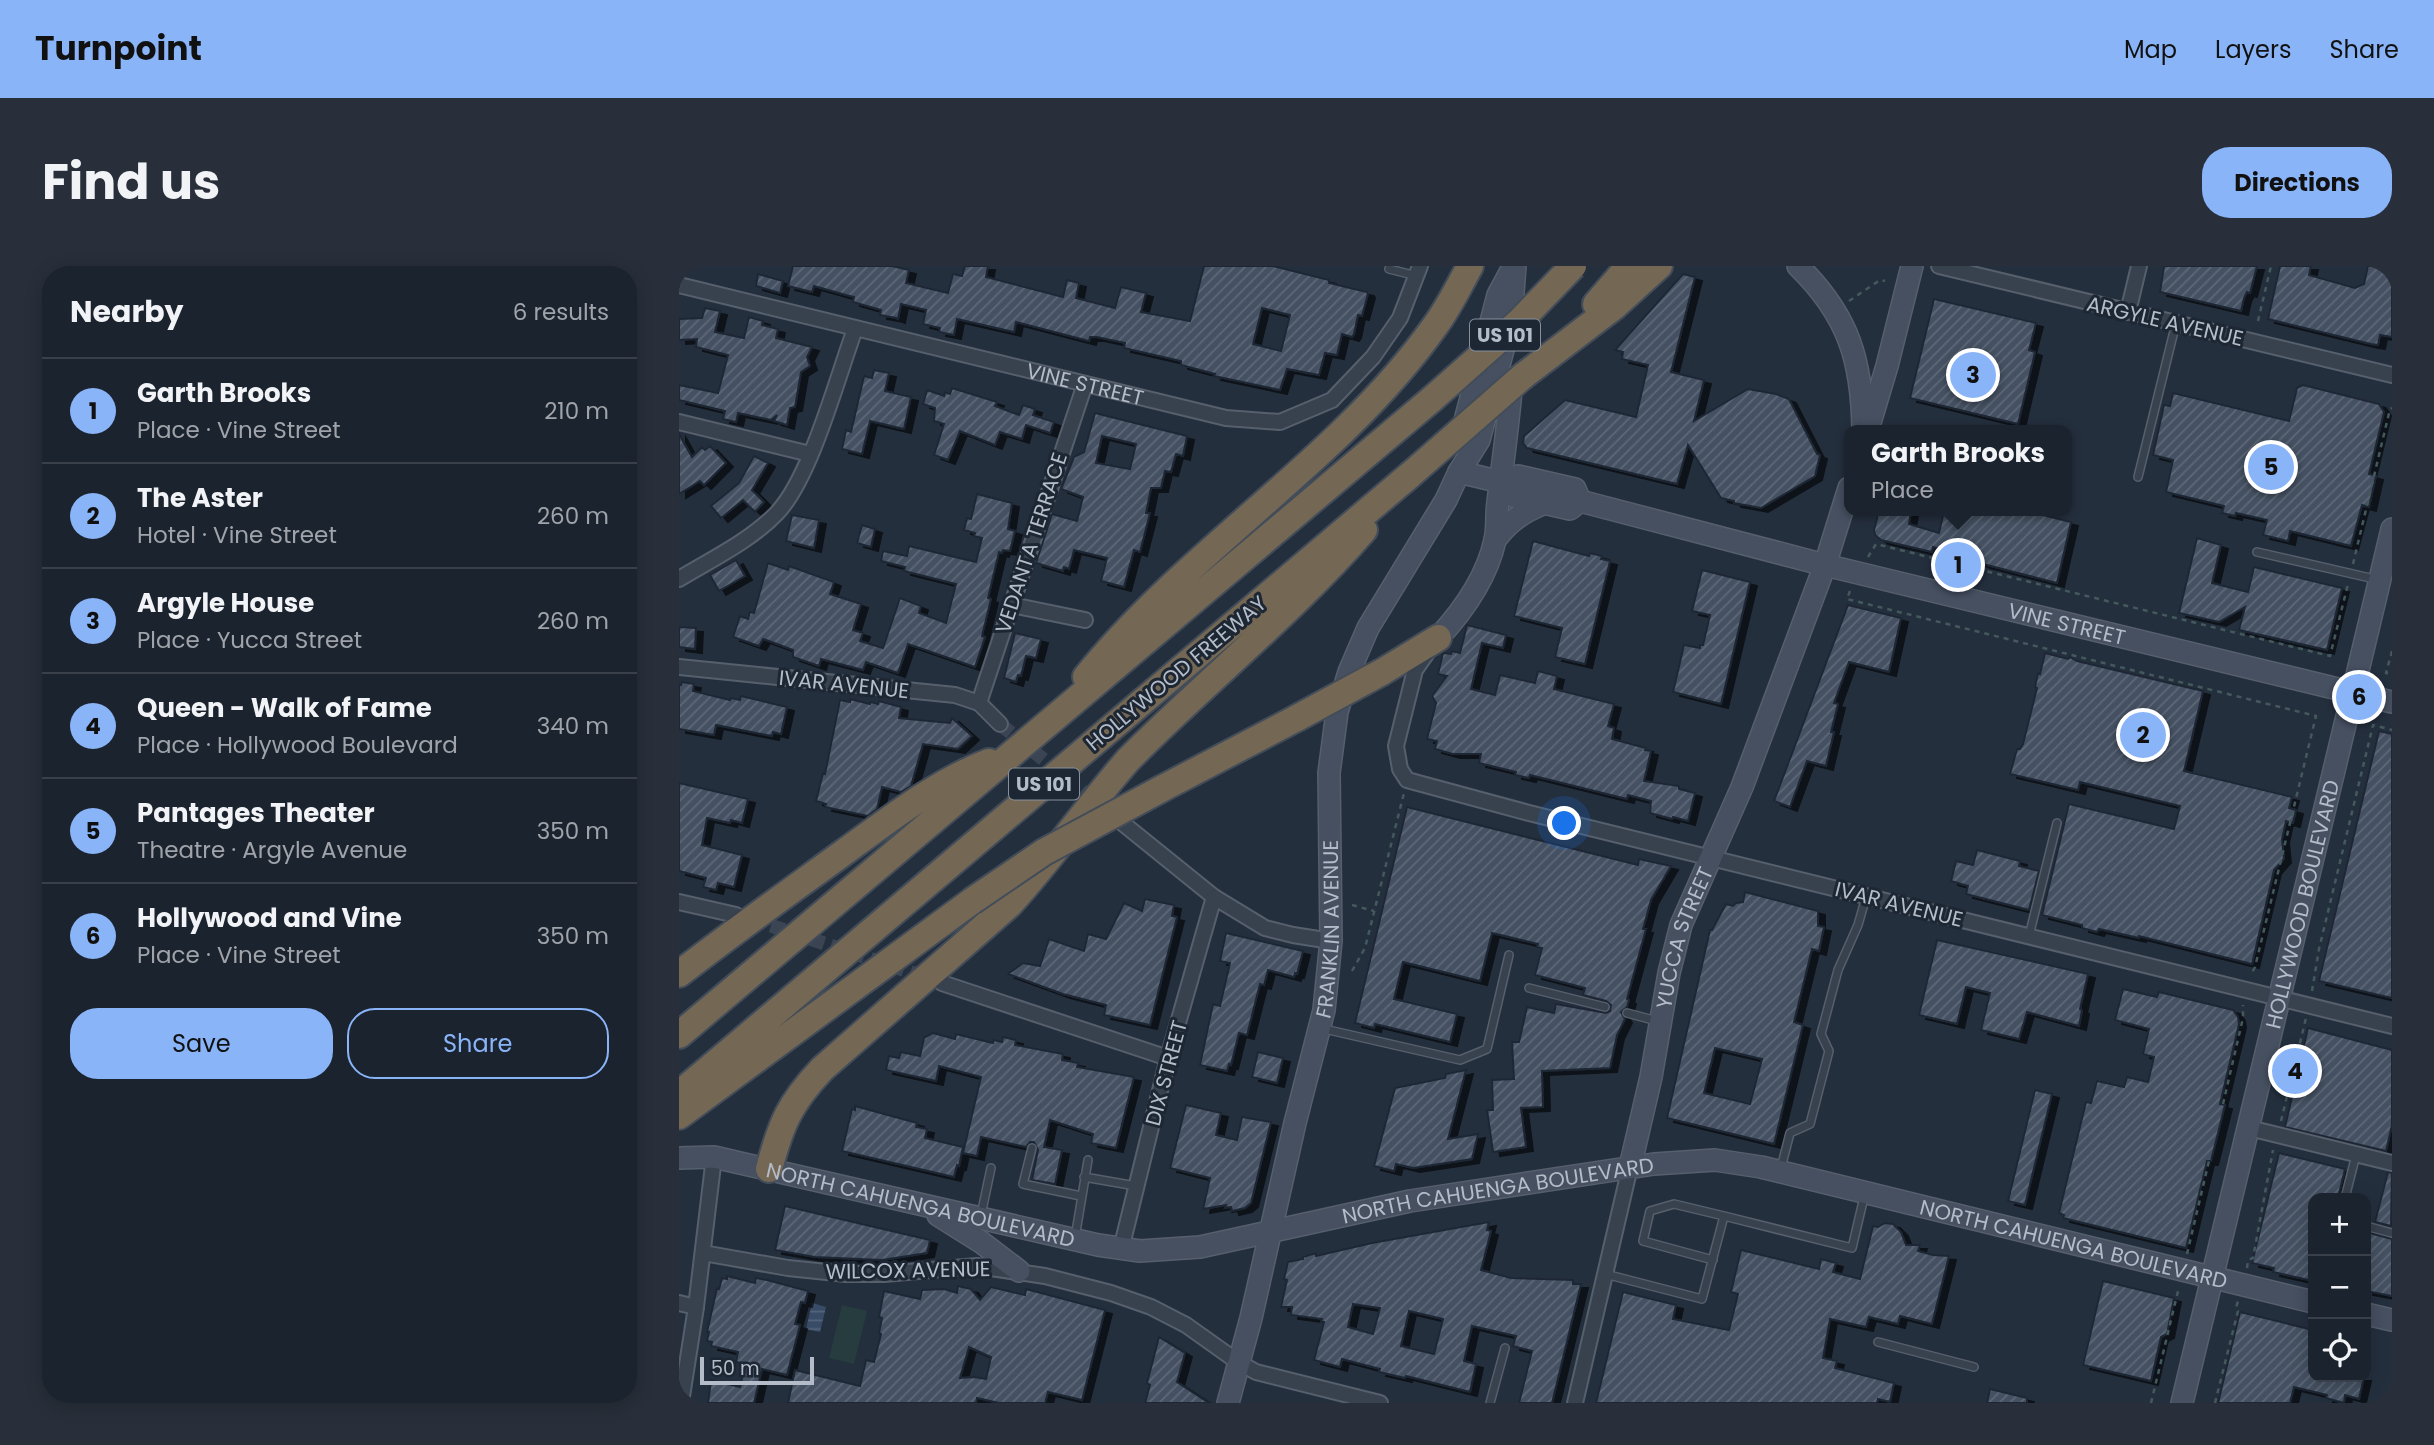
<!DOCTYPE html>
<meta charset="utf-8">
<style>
:root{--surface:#1b232e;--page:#282f3a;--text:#f1f3f6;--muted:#a0a4aa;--line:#39404a;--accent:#8ab4f8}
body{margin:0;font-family:Poppins,sans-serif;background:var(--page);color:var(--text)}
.controls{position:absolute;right:21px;bottom:21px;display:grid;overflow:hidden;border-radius:14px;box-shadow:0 4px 18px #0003}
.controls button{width:63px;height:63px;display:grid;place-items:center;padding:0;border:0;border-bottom:2px solid var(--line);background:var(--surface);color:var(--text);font:35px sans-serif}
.scale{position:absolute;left:21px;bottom:18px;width:114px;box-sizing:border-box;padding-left:7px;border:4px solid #b4bcc9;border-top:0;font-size:19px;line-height:24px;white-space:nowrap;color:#b4bcc9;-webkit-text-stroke:5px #1d2633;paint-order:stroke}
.you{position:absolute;left:886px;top:558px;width:24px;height:24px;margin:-18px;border:5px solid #fff;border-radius:50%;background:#1a73e8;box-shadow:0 0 0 10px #1a73e833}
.badge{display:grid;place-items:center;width:46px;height:46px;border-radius:50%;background:var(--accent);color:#111;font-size:23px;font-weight:700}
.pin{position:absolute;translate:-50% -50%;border:4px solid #fff;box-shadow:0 2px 7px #0006}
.popup{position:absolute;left:1165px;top:159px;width:228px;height:91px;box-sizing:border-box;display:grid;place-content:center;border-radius:14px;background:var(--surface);filter:drop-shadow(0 2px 5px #0005);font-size:23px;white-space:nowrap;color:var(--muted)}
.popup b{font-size:26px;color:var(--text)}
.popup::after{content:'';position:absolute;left:50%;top:100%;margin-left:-14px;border:14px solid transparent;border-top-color:var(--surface)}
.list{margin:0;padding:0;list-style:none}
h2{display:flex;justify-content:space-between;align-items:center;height:91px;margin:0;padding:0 28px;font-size:30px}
h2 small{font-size:23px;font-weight:400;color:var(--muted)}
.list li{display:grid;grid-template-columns:46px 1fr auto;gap:21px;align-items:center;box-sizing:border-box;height:105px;padding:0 28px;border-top:2px solid var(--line)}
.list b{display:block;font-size:26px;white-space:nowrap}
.list p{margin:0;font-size:23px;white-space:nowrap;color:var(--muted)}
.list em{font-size:23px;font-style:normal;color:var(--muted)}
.actions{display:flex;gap:14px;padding:21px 28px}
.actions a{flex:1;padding:16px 0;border:2px solid var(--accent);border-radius:28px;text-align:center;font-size:24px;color:var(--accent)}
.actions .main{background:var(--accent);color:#111}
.icon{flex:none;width:38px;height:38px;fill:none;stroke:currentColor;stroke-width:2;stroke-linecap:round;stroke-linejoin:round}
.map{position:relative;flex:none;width:1713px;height:1137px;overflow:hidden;border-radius:28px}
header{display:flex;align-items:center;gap:42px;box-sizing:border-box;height:98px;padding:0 35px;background:var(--accent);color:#111}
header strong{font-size:33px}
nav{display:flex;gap:38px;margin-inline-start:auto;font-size:24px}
.intro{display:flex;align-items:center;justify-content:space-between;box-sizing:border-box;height:168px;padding:0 42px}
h1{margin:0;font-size:49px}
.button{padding:18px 32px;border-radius:28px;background:var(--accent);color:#111;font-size:24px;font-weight:700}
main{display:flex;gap:42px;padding:0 42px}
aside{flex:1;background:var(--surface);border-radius:28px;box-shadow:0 4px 18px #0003}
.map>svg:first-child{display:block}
.pitch{fill:#263c3f}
.water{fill:url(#water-rules)}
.building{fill:url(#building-hatch);stroke:#1f2835;stroke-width:2;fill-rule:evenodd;filter:url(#shadow)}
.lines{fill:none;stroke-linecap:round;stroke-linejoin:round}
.street-tunnel{stroke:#3a4453;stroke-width:14;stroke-dasharray:14 7;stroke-linecap:butt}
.lane-casing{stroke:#565f6c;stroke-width:10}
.street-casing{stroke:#565f6c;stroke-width:18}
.secondary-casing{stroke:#565f6c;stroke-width:24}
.highway-casing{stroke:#434c59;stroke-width:30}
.path{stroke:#44595c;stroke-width:2.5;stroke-dasharray:5 5;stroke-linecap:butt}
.lane{stroke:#38414e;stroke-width:7}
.street{stroke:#38414e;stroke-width:14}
.secondary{stroke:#465061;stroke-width:21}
.highway{stroke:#746855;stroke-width:26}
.highway-bridge-casing{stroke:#434c59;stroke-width:30;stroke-linecap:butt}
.highway-bridge{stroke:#746855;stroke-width:26}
.labels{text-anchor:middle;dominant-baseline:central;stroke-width:6;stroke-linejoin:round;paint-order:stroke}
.shield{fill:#1d2633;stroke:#878f9c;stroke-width:2}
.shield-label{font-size:19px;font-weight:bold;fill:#b4bcc9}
.street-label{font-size:21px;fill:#b4bcc9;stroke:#1d2633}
</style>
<header>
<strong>Turnpoint</strong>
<nav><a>Map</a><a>Layers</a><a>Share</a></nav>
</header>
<div class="intro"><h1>Find us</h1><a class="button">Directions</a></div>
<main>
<aside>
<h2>Nearby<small>6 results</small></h2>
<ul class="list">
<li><span class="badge">1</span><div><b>Garth Brooks</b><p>Place · Vine Street</p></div><em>210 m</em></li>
<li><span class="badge">2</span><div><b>The Aster</b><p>Hotel · Vine Street</p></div><em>260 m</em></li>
<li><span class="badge">3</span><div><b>Argyle House</b><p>Place · Yucca Street</p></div><em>260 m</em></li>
<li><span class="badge">4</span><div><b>Queen - Walk of Fame</b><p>Place · Hollywood Boulevard</p></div><em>340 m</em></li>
<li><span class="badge">5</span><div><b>Pantages Theater</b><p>Theatre · Argyle Avenue</p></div><em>350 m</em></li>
<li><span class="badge">6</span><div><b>Hollywood and Vine</b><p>Place · Vine Street</p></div><em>350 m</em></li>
</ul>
<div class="actions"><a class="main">Save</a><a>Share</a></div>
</aside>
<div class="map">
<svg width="1713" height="1137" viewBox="0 0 1713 1137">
<defs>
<pattern id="water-rules" width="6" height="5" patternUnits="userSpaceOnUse" patternTransform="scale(1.75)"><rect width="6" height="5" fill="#394c67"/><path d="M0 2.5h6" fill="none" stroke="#53647b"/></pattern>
<pattern id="building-hatch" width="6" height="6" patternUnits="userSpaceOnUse" patternTransform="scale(1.75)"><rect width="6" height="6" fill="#455162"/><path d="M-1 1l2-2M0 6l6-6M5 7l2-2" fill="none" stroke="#5d6877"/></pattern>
<filter id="shadow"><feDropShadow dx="7" dy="4" stdDeviation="0" flood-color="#0009"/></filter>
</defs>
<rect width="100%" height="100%" fill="#242f3e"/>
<path class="pitch" d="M163,1039L188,1045L175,1098L150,1092Z"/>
<path class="water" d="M133,1037L147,1041L141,1066L127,1063Z"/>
<path class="building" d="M114,0H213L230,4L227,17L269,27L274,8L283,10L286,0H309L307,11L384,31L388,14L400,17L397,32L436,42L442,21L467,27L462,46L511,55L525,0H594L650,14V17L688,26L689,28L683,50L679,49L675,68L673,71L663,68L658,89L646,87L640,109L608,103L601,124L535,110L536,108L502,99V95L445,82L446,77L418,71H411L410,75L337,56L335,66L278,53L275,69L260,66L261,62L244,58L247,44L222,38L219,53L217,52L201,49L202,44L174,36L175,31L167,29L135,20L133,26L109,20ZM583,42L611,49L602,85L574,78Z
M1485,0H1578L1571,27L1568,26L1565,32L1562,45L1481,26Z
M1601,0H1632L1630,9L1676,22L1685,18L1689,0H1713V71L1701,69L1699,79L1692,78L1589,53Z
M79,8L104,15L101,27L77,20Z
M1004,8L1016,11L992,106L1025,114L1015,155L1069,123L1097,128L1110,133L1138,188L1141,189L1136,210L1082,242L1055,237V235L1042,232L1009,179L998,218L848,182L844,177L845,170L886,134L957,151L969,99L943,93L944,86L936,84Z
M1255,33L1357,57L1350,84L1356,86L1339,158L1231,132Z
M26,42L41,45L36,66L65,72L70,51L84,55L83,59L99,63L97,72L133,81L128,91L131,100L122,106L116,141L111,142L108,159L95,155L98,149L92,154L59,147L57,156L44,153L46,145L0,134V119L39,127L49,89L17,81L18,73L0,74V53L23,52Z
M195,104L210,107L206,125L232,131L225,163L191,155L183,188L163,183L167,164L172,166L185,110L193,112Z
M1624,119L1700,138L1705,146L1690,208L1697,210L1690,241L1683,239L1672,280L1611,265L1609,275L1584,269L1588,254L1557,247L1556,250L1543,247L1545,240L1487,226L1494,194L1474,189L1485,139L1491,140L1494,127L1610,155L1618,122Z
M273,122L318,136L316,140L340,149L344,139L356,143L354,149L375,156L371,167L347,159L343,173L321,166L316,179L281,165L269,194L255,189L265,158L255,155L256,142L244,138L248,124L265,130L266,126L271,128Z
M416,147L508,170L504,190L497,188L492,206L486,205L482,222H472L467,247H471L461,286L455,284L445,321L422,315L428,292L395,284L390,303L385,301L384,305L357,297L373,248L398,255L404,231L382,223L395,191L405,186ZM423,170L457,178L451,203L417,197Z
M0,168L13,191L23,181L26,184L31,180L47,197L25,219L21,215L0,228Z
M75,190L89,197L73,224L85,236L76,246L64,234L42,252L32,240L60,217Z
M298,228L333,237L329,263L336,265L331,285L324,284L323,287L320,286L309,332L312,333L303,370L306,371L296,401L229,378L219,407L187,396L184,404L142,393L140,400L114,391V384L90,375L84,373L80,380L54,371L61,350L69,353L71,346L75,347L89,297L109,304L110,300L155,316L151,328L182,338L174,364L184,367L181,375L204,382L221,332L242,340L240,347L267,357L277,318L225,305L226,301L202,295L204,285L228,290L230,280L297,296L303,272L295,270L296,267L285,264L288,252L292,253Z
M1200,245H1232L1230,258L1260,267L1265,245H1348L1392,256L1378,317L1304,298L1290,291L1254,281L1253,286L1202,274L1196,269L1195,264Z
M113,249L140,254L135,282L107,275Z
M183,259L196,263L192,281L178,277Z
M1518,272L1542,279L1533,317L1569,326L1575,301L1663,322L1648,384L1560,364L1566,341L1540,356L1500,347Z
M854,275L910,290L911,287L923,290L922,293L931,295L906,398L876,391L883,362L835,350Z
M57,294L66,310L40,325L31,309Z
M1023,304L1071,316L1042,438L994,426L1005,379L1021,382V379H1024L1031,349L1013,345Z
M1169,339L1222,352L1210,406L1170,396L1155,437L1159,438L1152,466H1155L1147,500L1128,495L1111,541L1095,535Z
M788,359L827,369L824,382L803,377L792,423L816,429L821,409L856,417L859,405L878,410L875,423L935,438L929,460L935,462L933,473L967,482L966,484L972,485L965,515L1000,520V523L1016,527L1009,555L994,551L993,553L971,547L972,535L949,529L948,533L851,509L850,512L836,509L837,506L800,497L802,488H774L756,483L758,475L748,473L757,437L753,430L768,410L759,408L764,387L772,388L773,385L781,387Z
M0,361L17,362L16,383L0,381Z
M336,367L362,373L357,392L347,390L342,410L339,409L337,416L325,412Z
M1366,387L1389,393L1391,391L1398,395L1524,425L1505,505L1613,531L1610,542L1617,544L1614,557L1607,555L1603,573L1605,593L1595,604L1573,698L1460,670V672L1420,663L1418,666L1403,662V659L1363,649L1390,538L1495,563L1501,540L1401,516L1399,524L1331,508L1338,483H1341L1344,478L1358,422L1356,421L1359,407L1361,408Z
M3,416L15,418L14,425L51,434L52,432L61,434L62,430L108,441L102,468L94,466L93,470L37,459L35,469L0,463V418L2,419Z
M171,433L191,438L192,436L199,438L200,435L222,441L220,452L271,457L273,452L293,470L279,483L244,478L232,520L222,526L203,521L198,543L189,550L146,541L147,538L137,535L144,507L146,508L161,434L171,436Z
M1700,465L1713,468V732L1640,715Z
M0,517L69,533L63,557L52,554L51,557L28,552L23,579L63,589L55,621L39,617L37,624L24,621L27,612L0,605Z
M728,541L959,599L960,593L992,600L972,634L964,663H967L948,733L950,734L948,741L942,746L946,753L938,769L931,802L863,805L864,841L842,842L847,881L814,886L808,844H814L813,814L835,813L833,776H840L848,741L875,747L877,738L927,747L931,745L932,739L927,735L904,729L906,722L856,709L863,682L858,681L859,678L813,667L801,715L724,696L715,733L778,748L771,776L696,758L695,762L676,757Z
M1298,584L1341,595L1340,600L1360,605L1350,644L1287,628L1289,620L1272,615L1277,595L1294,599Z
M1066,626L1139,645V660L1145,661L1140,685L1133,683L1115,756L1124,759L1095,878L988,852L1031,664H1033L1047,638L1054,640L1057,637L1064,636ZM1036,782L1083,793L1071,838L1025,827Z
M466,633L495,639L493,650L498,651L471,759L425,749L427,739L384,728L329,708L344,697L361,700L370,673L405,685L409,668L427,673L445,637L463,645Z
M547,667L624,685L618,708L616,707L615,711L589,704L585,719L581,718L568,769L560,767L552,799L550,798L548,805L521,799L534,738L541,740L551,697L541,695Z
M1258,674L1409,708L1401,743L1403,744L1400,760L1348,746L1340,773L1302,764L1311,727L1287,721L1278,758L1240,749Z
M1444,723L1478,731L1480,726L1554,744L1559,751L1560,758L1541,838L1546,839L1532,895H1528L1507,982L1384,952L1385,949L1380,947L1407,836L1412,837L1418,815L1445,821L1448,811L1469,816L1475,791L1464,788L1470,763L1436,754Z
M1629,762L1713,784V859L1707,885L1606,861Z
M254,767L276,773L277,768L314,777L315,774L323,776L324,771L337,774L336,779L384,788L383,794L399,797L398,801L455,811L437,882L412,877L414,868L371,854L365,881L383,884L376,918L353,914L359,884L355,876H351L347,881L302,871L298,890L284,887L302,811L260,800L257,815L207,804L210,790L220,792L222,786L241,790L245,772Z
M579,786L604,792L598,817L573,811Z
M787,804L769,873L799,868L793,893L734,902L717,898L715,905L695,900L716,822L766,812L767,808Z
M1356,824L1373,828L1346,939L1329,935Z
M507,839L542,847L537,869L558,874L563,851L592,856L572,937L566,942L553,945L552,941L546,942L547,939L524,943L531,912L491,902Z
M176,840L238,857L237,861L248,863L246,872L284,881L280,900L278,899L275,911L163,885L173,843L176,844Z
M1600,887L1666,903L1659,932H1634V1015L1594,1006L1595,1002L1573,997Z
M1709,906L1713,907L1712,960L1696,956Z
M106,940L251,974L248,987L203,994L136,991L96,984Z
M810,956L808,964L812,965L802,1004L832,1012L894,1014V1018H902L873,1137H840L853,1085L834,1080L837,1070L793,1060L785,1095L797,1098L791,1126L727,1110L726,1112L700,1106L701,1103L663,1093L661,1101L635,1094L645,1056H642L643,1053L612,1049L613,1041H602L608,1014L605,1013L609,996L624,993V991L637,987V990L693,977ZM674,1038L701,1042L694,1068L669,1061ZM730,1045L764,1053L755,1088L722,1080Z
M1206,957L1214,958L1222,966L1227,979H1241L1239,985L1254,989L1270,990L1253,1058L1221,1050L1219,1058L1190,1051L1187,1061L1151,1053L1144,1092L1158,1095L1156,1102L1215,1117L1211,1136L1199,1133L1198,1137H917L944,1026L997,1039L994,1053L1050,1064L1059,1028L1052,1026L1062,984L1140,1003L1142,993L1157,997L1154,1006L1181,1013L1194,960L1199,961Z
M1687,966L1713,973V1030L1687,1025Z
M48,1010L76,1017L77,1012L88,1014L129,1025L126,1037L122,1036L116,1058L121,1059L108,1109L83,1103L75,1137H29L32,1114L61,1121L67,1098L57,1096L59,1086L32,1080L33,1076L28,1075L30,1066H28L38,1022L40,1023L43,1012L48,1013Z
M1424,1015L1495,1032L1488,1068L1482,1071L1472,1115L1404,1099Z
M279,1020L292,1023L301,1034L312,1021L346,1029L347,1023L426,1044L403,1134L369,1126L366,1137H320L298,1132L297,1137H109L116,1104L181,1120L187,1094L195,1096L202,1068L200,1067L203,1052L200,1051L205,1025L241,1033L243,1024L265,1023L278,1027ZM290,1081L312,1091L307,1113L296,1111L281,1112Z
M1561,1046L1634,1064V1111H1685L1680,1133L1666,1129L1665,1137L1647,1132L1648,1129L1615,1121L1611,1137H1539Z
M480,1071L506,1087L498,1116L530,1137H466L471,1119L468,1117Z
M1311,1123L1348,1132V1137H1308Z"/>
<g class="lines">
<path class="street-tunnel" d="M321,458L418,537
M72,653L249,712"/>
<defs>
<path id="lane" d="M710,3L738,10
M1459,211L1497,57
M1578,286L1700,314
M1350,670L1378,557
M850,722L926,741
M948,747L978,755
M641,762L781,794L808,783L830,689
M353,882L344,918L402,930
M1102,902L1111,867L1131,858L1150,785L1142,768L1159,704L1179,659L1187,631
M405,911L457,920
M1666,932L1677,889
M302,949L312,902
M1045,950L1173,982L1186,927
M1687,960L1713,967
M396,972L409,894
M926,1008L1023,1033L1045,950L995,938L971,945L964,975L1034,994
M1199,1076L1295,1101
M811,1137L826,1082"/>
<g id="street">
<path d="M1260,0L1713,109"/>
<path id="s1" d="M0,19L547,152L601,156L653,134L694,91L721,52L741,0"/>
<path d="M1449,46L1460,0"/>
<path d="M0,156L131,188"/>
<path d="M0,313C33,293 71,275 98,247C132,211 158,112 176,63"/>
<path d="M333,339L406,354"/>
<path d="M750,384L736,404L717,480L721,503L728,514L850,547L1713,760"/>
<path d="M0,401L276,429L300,437L321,458"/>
<path d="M300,437L406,118"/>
<path d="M431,547L535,631L586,662L614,669L652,675"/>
<path d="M0,636L57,649"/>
<path d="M263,717L489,792"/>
<path d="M1570,862L1713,897"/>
<path d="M442,983L489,792L535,631"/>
<path d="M24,987L109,1002L167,1008H205L298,1000L366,1010L432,1027L472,1041L507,1059L559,1096L577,1106L701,1137"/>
<path d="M0,1037L17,1041"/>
<path d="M2,1137L17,1041L35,891"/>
<path d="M896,1137L951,901"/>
</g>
<g id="secondary">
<path d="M1119,0C1170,50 1183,95 1184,164"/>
<path d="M1190,160L1208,100L1233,0"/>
<path d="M783,166L819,29L833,3"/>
<path d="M780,206L822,216L839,210L896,223L901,235"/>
<path d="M822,216L834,230L891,243L901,235"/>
<path id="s2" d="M901,235L1146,299L1713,436"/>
<path d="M816,274C830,255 844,246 866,237"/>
<path d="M759,372C784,345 808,311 816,274C819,262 817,248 819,236C824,194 830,154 833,112"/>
<path id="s3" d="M0,892L35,891L419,979L461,985L521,981L731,935L975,898L1036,894L1082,901L1634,1036"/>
<path id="s4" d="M951,901L972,811L990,707L1002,659L1063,521L1146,299L1170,222"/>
<path d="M259,949L302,976L340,1005"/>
<path d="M1687,1048L1713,1054"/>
<path id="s5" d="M549,1137L572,1052L616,857L645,744L652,675L650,507L658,446L670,406L689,362L767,234L780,206L800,174L832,54L836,0"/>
<path id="s6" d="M1503,1137L1713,263"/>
</g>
<path id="highway" d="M917,38L950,0
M844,110L936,40L980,0
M703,406L759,372
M407,411C511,282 660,195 756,60C770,41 780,20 791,0
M484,522L618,452
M0,708C54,666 109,627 164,587C210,554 257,516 310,496
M0,769L753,133
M0,828L731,209
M0,850L293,635
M90,903C102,858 110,838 143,803L331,638C373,592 408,541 449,494C526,416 613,347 685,264"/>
</defs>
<use href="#lane" class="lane-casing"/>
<use href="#street" class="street-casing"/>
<use href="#secondary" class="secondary-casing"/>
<use href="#highway" class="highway-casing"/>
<path class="path" d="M1170,35L1201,14L1206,15
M1579,55L1592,0
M1189,291L1197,278L1651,390L1669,318
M1674,298L1711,143L1713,142
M1171,325L1168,333L1637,450L1576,701L1572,709
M1713,385L1707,407L1713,408
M673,639L695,645
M673,705L686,682L725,527
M1633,725L1640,683L1694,459L1713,464
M1544,838L1564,752V739
M1602,855L1627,752
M1508,988L1530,895
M1568,1002L1569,994L1574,992L1594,884
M1472,1137L1500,1021
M1536,1137L1559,1045L1557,1042L1559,1035"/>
<use href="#lane" class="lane"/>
<use href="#street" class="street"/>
<use href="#secondary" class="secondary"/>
<use href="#highway" class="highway"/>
<defs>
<path id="highway-bridge" d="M753,133L841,55L894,0
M731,209L844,110
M618,452L703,406
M293,635L365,586L484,522"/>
</defs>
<use href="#highway-bridge" class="highway-bridge-casing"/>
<use href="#highway-bridge" class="highway-bridge"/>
</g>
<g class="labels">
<g class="shield">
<rect x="791" y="53.5" width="70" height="31" rx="5"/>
<rect x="330" y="502.5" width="70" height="31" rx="5"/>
</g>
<g class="shield-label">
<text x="826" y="69">US 101</text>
<text x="365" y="518">US 101</text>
</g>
<g class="street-label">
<text transform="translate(1486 55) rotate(13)">ARGYLE AVENUE</text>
<text stroke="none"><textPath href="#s1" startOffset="418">VINE STREET</textPath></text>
<text transform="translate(352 277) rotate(-72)">VEDANTA TERRACE</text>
<text stroke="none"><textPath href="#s2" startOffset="502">VINE STREET</textPath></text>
<text transform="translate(497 407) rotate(-40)">HOLLYWOOD FREEWAY</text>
<text transform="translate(165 418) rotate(6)">IVAR AVENUE</text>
<text transform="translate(1220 638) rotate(14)">IVAR AVENUE</text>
<text stroke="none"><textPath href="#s6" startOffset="513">HOLLYWOOD BOULEVARD</textPath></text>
<text stroke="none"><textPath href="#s5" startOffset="486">FRANKLIN AVENUE</textPath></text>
<text stroke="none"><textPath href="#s4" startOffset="236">YUCCA STREET</textPath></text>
<text transform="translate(487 807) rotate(-75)">DIX STREET</text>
<text stroke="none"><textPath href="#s3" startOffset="835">NORTH CAHUENGA BOULEVARD</textPath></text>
<text stroke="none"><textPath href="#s3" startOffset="247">NORTH CAHUENGA BOULEVARD</textPath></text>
<text stroke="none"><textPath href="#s3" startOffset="1423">NORTH CAHUENGA BOULEVARD</textPath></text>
<text transform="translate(229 1004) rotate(-1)">WILCOX AVENUE</text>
</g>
</g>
</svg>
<div class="controls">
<button>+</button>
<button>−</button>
<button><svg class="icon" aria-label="locate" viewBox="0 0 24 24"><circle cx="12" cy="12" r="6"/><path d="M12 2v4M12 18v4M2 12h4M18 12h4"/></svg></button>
</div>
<div class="scale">50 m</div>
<div class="you"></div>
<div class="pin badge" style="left:1279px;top:299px">1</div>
<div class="popup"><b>Garth Brooks</b>Place</div>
<div class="pin badge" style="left:1464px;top:469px">2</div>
<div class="pin badge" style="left:1294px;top:109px">3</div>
<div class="pin badge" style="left:1616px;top:805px">4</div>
<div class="pin badge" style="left:1592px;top:201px">5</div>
<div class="pin badge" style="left:1680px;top:431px">6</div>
</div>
</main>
